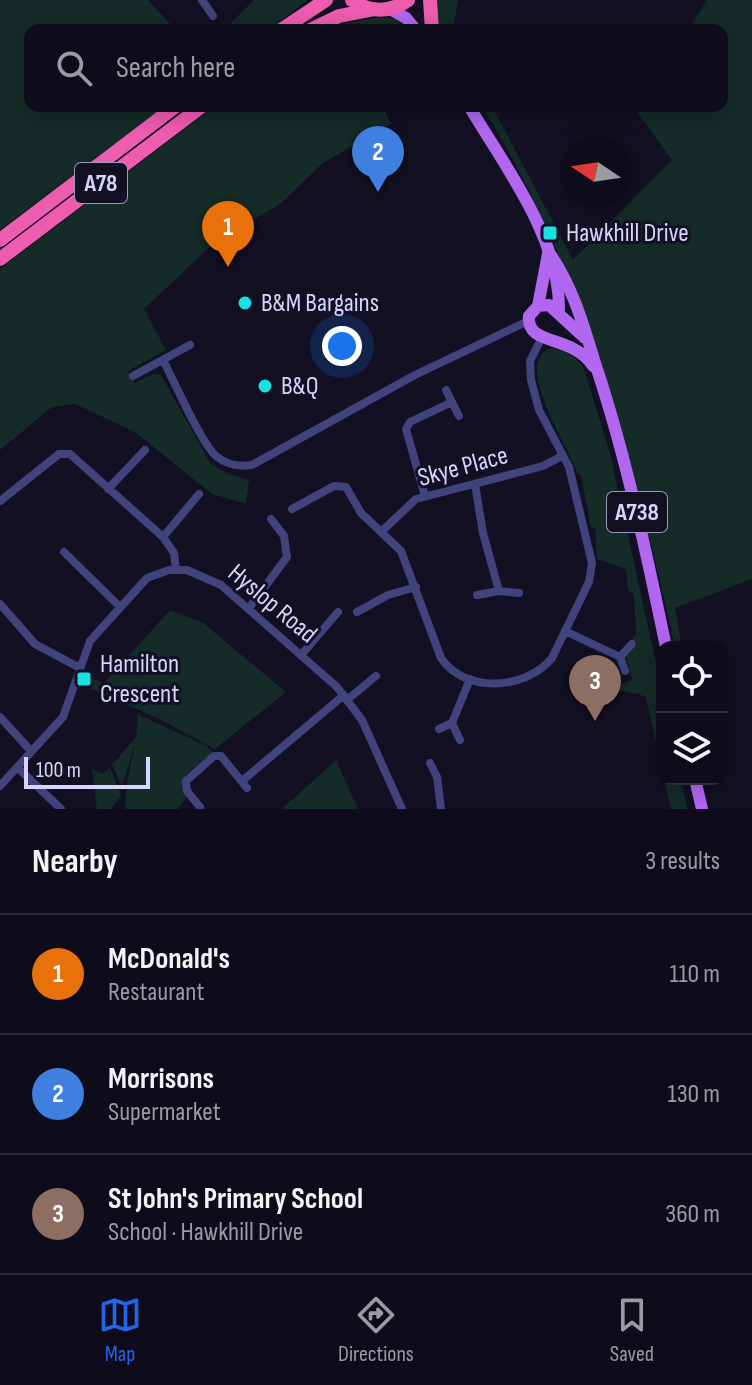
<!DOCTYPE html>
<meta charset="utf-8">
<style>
:root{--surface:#0e0c1a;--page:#171523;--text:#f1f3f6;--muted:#9b9ba2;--line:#2e2c39;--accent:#2563eb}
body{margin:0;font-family:"Sofia Sans Condensed",sans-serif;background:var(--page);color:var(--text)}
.controls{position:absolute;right:24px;bottom:24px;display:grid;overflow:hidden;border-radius:16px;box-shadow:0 4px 20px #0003}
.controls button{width:72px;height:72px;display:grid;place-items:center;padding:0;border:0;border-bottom:2px solid var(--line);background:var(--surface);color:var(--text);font:40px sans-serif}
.compass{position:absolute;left:560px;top:136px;width:72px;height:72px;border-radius:50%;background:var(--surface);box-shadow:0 4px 20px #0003;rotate:283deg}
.scale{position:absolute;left:24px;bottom:20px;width:126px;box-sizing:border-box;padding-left:8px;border:4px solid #d6d5fb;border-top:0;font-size:22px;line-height:28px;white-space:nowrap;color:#d6d5fb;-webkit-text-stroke:6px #121022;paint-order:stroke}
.you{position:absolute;left:342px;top:346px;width:28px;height:28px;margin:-20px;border:6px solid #fff;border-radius:50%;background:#1a73e8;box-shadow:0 0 0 12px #1a73e833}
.badge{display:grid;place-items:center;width:52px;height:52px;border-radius:50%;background:var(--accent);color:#fff;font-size:26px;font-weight:700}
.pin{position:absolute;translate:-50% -66px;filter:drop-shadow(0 2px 4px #0008)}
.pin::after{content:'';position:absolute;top:42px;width:28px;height:24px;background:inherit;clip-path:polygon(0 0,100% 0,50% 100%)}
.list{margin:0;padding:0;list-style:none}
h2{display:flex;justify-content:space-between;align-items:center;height:104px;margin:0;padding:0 32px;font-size:34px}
h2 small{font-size:26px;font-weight:400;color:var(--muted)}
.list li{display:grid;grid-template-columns:52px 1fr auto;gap:24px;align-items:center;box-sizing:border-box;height:120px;padding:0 32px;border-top:2px solid var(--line)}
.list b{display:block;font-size:30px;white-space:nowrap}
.list p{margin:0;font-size:26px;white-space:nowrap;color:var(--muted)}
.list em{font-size:26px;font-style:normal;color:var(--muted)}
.icon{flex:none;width:44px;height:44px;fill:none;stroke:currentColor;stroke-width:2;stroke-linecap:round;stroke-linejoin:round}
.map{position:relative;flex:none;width:752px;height:809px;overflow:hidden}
.search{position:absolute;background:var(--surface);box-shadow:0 4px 20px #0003;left:24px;right:24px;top:24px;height:88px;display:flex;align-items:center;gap:20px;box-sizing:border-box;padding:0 28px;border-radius:16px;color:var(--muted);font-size:30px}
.sheet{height:464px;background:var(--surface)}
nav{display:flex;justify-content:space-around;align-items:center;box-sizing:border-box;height:112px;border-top:2px solid var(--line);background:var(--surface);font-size:22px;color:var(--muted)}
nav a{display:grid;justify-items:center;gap:4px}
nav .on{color:var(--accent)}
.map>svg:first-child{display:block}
.green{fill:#142b28}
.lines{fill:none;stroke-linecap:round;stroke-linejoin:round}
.street{stroke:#40437c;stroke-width:8}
.primary{stroke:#b167ef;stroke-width:12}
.highway{stroke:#ee5caf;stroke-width:14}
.poi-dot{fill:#18e1e4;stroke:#121022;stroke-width:3}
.labels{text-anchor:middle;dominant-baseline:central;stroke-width:6;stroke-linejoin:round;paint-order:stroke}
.shield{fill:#121022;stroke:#9b9aba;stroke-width:2}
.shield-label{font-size:24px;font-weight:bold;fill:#d6d5fb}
.poi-label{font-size:26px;fill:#d6d5fb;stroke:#121022;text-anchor:start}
.street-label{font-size:26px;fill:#d6d5fb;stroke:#121022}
</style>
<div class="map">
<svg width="752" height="809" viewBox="0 0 752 809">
<rect width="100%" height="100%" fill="#121022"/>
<path class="green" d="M0,0H148L176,30H30V106H164L0,230Z
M254,0H308L269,30H224Z
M434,0H458L453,30H437Z
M707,0H752V579L675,608L682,647H675C633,458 584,272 482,106H492L573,260L672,160L633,106H722V30H688Z
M378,17L396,19L410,30L328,27Z
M215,106H389L384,109L391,124L323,163L280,204L215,242L144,309L166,350L128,371L134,383L154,374L161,375L210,463L228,474L249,480L246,504L212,494L135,432L75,404L52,407L0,450V269Z
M553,348L568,351L583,366L610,453L662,690V769L646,698L639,694L608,689L632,680L626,657L638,644L632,638L636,634L634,594L628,590L626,569L597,559L595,529L591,527L581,475L577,473C571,449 508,359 553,348Z
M170,610L203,623L286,692L215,749L161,720L81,684L84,675L104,683Z
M137,714L205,745L213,752L185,775L186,798L178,809H126C122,777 140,747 137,714Z
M136,737V741L122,787L112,765Z
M336,760L358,809H282Z
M110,767L121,796L111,809H97L92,769L103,774Z
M664,779H681L687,809H671Z"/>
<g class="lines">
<path class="street" d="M202,0L213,16
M163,360C175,383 200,441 216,456C227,465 239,467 252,465L415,375L528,321
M133,376L190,345
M446,390L459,416
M475,484L483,533L499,591
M108,489L145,450
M425,496L406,429L410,422L452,402
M0,501L59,454H70L163,537L174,553L176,570
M292,509L334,486L346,487L361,513L401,551L441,658C465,694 526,690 552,658L589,582L592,563L569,467L539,410L531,380L530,361L541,339
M382,531L416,499L543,466L562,456
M163,537L199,494
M64,552L120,607
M477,595L499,591L519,593
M0,604L35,644L80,668
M249,608L287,557L284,536L271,519
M357,612L388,595L416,587
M565,631L620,657
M302,654L338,612
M625,671L620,657L632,644
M347,700L376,676
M0,717L31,751
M452,723L470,679
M439,729L452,723L460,740
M430,763L437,777L441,809
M17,767L61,809
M242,781L344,695
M0,786L63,717L90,641L147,578L169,570H187L221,585L337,687L362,720L402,809
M200,807L187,791L186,781L214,756H221L247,788"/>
<path class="primary" d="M390,9L406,18L416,30
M469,106C505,167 560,237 559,310
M548,251C572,285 583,323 595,363C626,456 646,551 666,647
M538,306L548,254
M585,338L549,305L538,306L529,316C526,347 571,333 593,366
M695,779L702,809"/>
<path class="highway" d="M352,0C369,13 390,13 408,0
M430,0L432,30
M281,30L326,0
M310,30L339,16L370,10
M0,240L176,106
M0,259L202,106"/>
</g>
<g class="poi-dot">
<rect x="542" y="225" width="16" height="16" rx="4"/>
<circle cx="245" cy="303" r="8"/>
<circle cx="265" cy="386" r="8"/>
<rect x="76" y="671" width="16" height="16" rx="4"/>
</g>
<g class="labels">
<g class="shield">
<rect x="75" y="163" width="52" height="40" rx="6"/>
<rect x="607" y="492" width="60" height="40" rx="6"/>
</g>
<g class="shield-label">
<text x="101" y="183">A78</text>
<text x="637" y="512">A738</text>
</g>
<g class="poi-label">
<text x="566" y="233">Hawkhill Drive</text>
<text x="261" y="303">B&amp;M Bargains</text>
<text x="281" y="386">B&amp;Q</text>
<text x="100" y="664">Hamilton<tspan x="100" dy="30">Crescent</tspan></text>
</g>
<g class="street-label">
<text transform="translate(463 467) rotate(-15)">Skye Place</text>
<text transform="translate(272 604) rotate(40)">Hyslop Road</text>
</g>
</g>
</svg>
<div class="controls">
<button><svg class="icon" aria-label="locate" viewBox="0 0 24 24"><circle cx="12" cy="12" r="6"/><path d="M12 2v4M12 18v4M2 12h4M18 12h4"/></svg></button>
<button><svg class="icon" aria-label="layers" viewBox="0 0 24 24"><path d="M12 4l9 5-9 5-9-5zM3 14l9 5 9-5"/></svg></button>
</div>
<svg class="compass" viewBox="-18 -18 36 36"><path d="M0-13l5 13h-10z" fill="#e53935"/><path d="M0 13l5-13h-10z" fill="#9b9ba2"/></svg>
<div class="scale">100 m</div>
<div class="you"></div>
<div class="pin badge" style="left:228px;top:267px;background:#e8710a">1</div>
<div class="pin badge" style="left:378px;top:192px;background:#3f7fe0">2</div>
<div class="pin badge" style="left:595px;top:721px;background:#8d6e63">3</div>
<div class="search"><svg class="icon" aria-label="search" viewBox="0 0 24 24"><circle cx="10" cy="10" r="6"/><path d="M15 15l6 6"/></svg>Search here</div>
</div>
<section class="sheet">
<h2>Nearby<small>3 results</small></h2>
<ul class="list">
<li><span class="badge" style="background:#e8710a">1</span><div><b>McDonald's</b><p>Restaurant</p></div><em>110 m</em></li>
<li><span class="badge" style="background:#3f7fe0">2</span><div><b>Morrisons</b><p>Supermarket</p></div><em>130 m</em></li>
<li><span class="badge" style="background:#8d6e63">3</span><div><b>St John's Primary School</b><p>School · Hawkhill Drive</p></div><em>360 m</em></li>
</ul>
</section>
<nav>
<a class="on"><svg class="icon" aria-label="map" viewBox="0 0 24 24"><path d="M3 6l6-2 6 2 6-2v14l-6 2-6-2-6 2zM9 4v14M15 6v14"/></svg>Map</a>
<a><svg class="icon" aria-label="directions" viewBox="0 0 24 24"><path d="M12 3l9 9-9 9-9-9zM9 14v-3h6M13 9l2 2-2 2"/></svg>Directions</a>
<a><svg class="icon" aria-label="saved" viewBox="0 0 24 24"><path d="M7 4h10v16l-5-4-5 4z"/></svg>Saved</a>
</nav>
